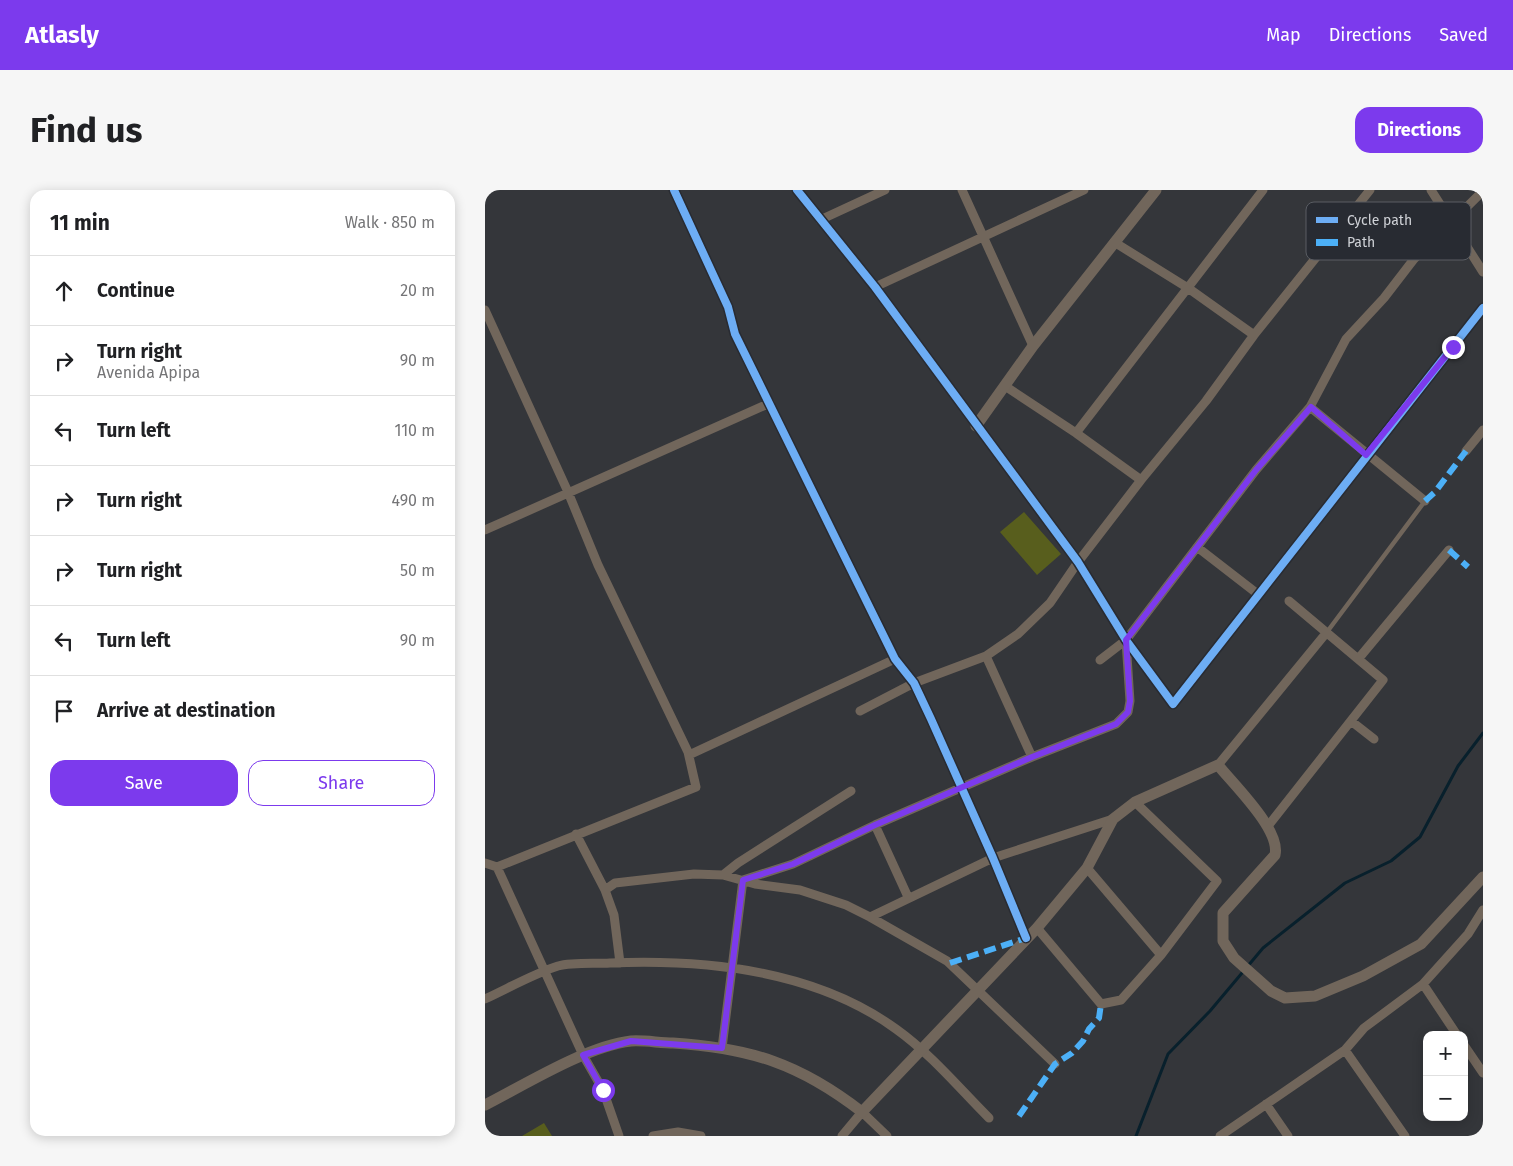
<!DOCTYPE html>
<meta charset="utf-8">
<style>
:root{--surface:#fff;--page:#f6f6f6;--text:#202124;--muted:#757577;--line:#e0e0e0;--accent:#7c3aed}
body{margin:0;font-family:"Fira Sans",sans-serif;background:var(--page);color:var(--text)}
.controls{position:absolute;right:15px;bottom:15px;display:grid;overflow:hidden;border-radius:10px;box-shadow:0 2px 12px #0003}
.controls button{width:45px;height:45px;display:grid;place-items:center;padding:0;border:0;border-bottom:1px solid var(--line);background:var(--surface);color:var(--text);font:25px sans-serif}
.stop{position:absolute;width:15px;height:15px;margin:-11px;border:4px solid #7c3aed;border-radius:50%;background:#fff}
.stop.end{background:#7c3aed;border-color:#fff;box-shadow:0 1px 5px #0008}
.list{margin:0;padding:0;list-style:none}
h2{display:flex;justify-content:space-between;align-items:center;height:65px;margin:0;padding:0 20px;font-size:21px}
h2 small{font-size:16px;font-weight:400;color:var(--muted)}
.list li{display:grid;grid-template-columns:32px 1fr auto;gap:15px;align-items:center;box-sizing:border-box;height:70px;padding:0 20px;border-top:1px solid var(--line)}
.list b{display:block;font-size:19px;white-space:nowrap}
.list p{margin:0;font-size:16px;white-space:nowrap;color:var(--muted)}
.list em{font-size:16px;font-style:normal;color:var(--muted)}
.actions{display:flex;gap:10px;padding:15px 20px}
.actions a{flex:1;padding:11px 0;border:1px solid var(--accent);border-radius:15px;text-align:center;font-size:18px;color:var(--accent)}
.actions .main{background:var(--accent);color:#fff}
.icon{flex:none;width:28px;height:28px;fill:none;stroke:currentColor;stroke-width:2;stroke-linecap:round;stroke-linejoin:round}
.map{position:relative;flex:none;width:998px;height:946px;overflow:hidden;border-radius:15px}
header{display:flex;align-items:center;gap:30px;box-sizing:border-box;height:70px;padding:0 25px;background:var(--accent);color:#fff}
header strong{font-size:24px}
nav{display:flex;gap:28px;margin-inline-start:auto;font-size:18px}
.intro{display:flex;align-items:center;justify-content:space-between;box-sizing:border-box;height:120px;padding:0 30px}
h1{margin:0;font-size:35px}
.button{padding:12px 22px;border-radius:15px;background:var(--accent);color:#fff;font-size:18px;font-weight:700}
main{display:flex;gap:30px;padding:0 30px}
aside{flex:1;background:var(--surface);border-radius:15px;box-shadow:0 2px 12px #0003}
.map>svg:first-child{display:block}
.pitch{fill:#585e1d}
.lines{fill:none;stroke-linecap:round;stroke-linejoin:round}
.stream{stroke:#08202c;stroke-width:3}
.service{stroke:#71665b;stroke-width:4.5}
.minor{stroke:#71665b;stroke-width:9}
.tertiary{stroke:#71665b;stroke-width:11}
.quiet{stroke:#4cb0f7;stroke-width:6;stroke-dasharray:12 6;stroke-linecap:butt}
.cycleway-casing{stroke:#282b32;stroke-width:11}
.cycleway{stroke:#6dadf4;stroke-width:8}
.route{stroke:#7c3aed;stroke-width:6}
.key{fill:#282b32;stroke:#5a5d63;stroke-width:1}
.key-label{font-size:14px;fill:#cfd1d6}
</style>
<header>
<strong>Atlasly</strong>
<nav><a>Map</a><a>Directions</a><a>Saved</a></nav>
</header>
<div class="intro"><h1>Find us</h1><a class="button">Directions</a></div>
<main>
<aside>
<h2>11 min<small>Walk · 850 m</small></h2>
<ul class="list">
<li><svg class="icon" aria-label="ahead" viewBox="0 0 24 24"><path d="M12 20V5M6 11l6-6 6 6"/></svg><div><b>Continue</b></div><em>20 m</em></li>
<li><svg class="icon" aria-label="right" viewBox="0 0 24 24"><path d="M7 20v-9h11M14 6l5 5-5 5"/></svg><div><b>Turn right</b><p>Avenida Apipa</p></div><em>90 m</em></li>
<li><svg class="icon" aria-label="left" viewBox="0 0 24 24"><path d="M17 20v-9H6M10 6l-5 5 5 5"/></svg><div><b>Turn left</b></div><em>110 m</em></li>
<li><svg class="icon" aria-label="right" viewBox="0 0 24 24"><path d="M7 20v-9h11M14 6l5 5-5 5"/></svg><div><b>Turn right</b></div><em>490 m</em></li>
<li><svg class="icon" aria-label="right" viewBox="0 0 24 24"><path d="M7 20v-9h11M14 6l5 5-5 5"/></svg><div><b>Turn right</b></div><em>50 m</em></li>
<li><svg class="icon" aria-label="left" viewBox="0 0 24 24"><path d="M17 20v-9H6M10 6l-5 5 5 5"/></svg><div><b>Turn left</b></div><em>90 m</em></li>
<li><svg class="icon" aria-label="arrive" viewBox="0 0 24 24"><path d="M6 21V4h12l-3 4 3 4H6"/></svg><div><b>Arrive at destination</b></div></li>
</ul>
<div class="actions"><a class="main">Save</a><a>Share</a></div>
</aside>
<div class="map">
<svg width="998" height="946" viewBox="0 0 998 946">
<rect width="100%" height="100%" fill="#34363a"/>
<path class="pitch" d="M539,322L576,364L552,385L515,342Z
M59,933L67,946H37Z"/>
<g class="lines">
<path class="stream" d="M651,946L683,864L725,821L778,758L860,693L906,671L935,647L973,576L998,543"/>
<path class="service" d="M842,442L940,311"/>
<path class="minor" d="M189,0L243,117L250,144L410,469L429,493L446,529L508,668L541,748
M312,0L390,97L593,372L641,450L688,514L998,118
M477,0L548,156
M946,0L998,82
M335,30L400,0
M629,52L703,98L769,145
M390,97L599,0
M0,120L83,302L113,375L203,562L211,597L12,677L0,673
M520,196L591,243L656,290
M825,217L940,311
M591,243L778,0
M981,261L998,240
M0,340L285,213
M712,357L774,405
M501,466L533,444L565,413L593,372L656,290L721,211L769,145L885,0
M874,468L964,360
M615,470L641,450L771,280L825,217L861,149L899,108L929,69L998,1
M375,521L429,493L501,466L547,567
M866,531L889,549
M204,565L410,469
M733,575L842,442
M390,635L423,707
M783,636L898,490L804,411
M91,644L120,700L129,725L135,773
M12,677L98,865L118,900L134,946
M602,678L676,765
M238,685L253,673L366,601
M120,700L130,693L209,684L238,685L270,694L315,700L361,715L385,727L462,771L570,874
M385,727L508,668L628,629
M552,738L616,814L636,810L676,765L732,691L650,612
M938,794L972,845
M0,809C24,798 48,784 73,776C88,772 109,774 125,773C222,769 330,780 411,839C446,864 474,898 504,928
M979,855L998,883
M237,858L258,690L308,674L390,635L547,567L631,534L643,522L645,511L641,451
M860,860L920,946
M781,914L803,946
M168,946L193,942L216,946
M357,946L377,922L402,946
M735,946L860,860L879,838L938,794L983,744L998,720"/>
<path class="tertiary" d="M491,236L548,156L671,0
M0,915C41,894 102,856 146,851C159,850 175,853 188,853C266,858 315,874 377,922L552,738L602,678L628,629L650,612L733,575C749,595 796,640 790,665L738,723V751L749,768L786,801L800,808L830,806L878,786L936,754L998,687"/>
<path class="quiet" d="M940,311L950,302L981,261
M964,360L983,377
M465,773L541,748
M534,926L570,874L587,863L598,851L604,839L614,828L616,814"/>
<defs>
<path id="cycleway" d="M189,0L243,117L250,144L410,469L429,493L446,529L508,668L541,748
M312,0L390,97L593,372L641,450L688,514L998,118"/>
</defs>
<use href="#cycleway" class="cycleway-casing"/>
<use href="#cycleway" class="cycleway"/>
</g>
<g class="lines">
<path class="route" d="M118,900L98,865L146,851L237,858L258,690L308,674L390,635L547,567L631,534L643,522L645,511L641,450L771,280L826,217L881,265L968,157"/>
</g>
<rect x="821" y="12" width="165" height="58" rx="8" class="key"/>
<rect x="831" y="27" width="22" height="6" fill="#6dadf4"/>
<rect x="831" y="49" width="22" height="7" fill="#4cb0f7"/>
<g class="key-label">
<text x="862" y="35">Cycle path</text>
<text x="862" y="57">Path</text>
</g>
</svg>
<div class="controls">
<button>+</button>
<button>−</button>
</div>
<div class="stop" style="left:118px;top:900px"></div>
<div class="stop end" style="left:968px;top:157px"></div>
</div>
</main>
